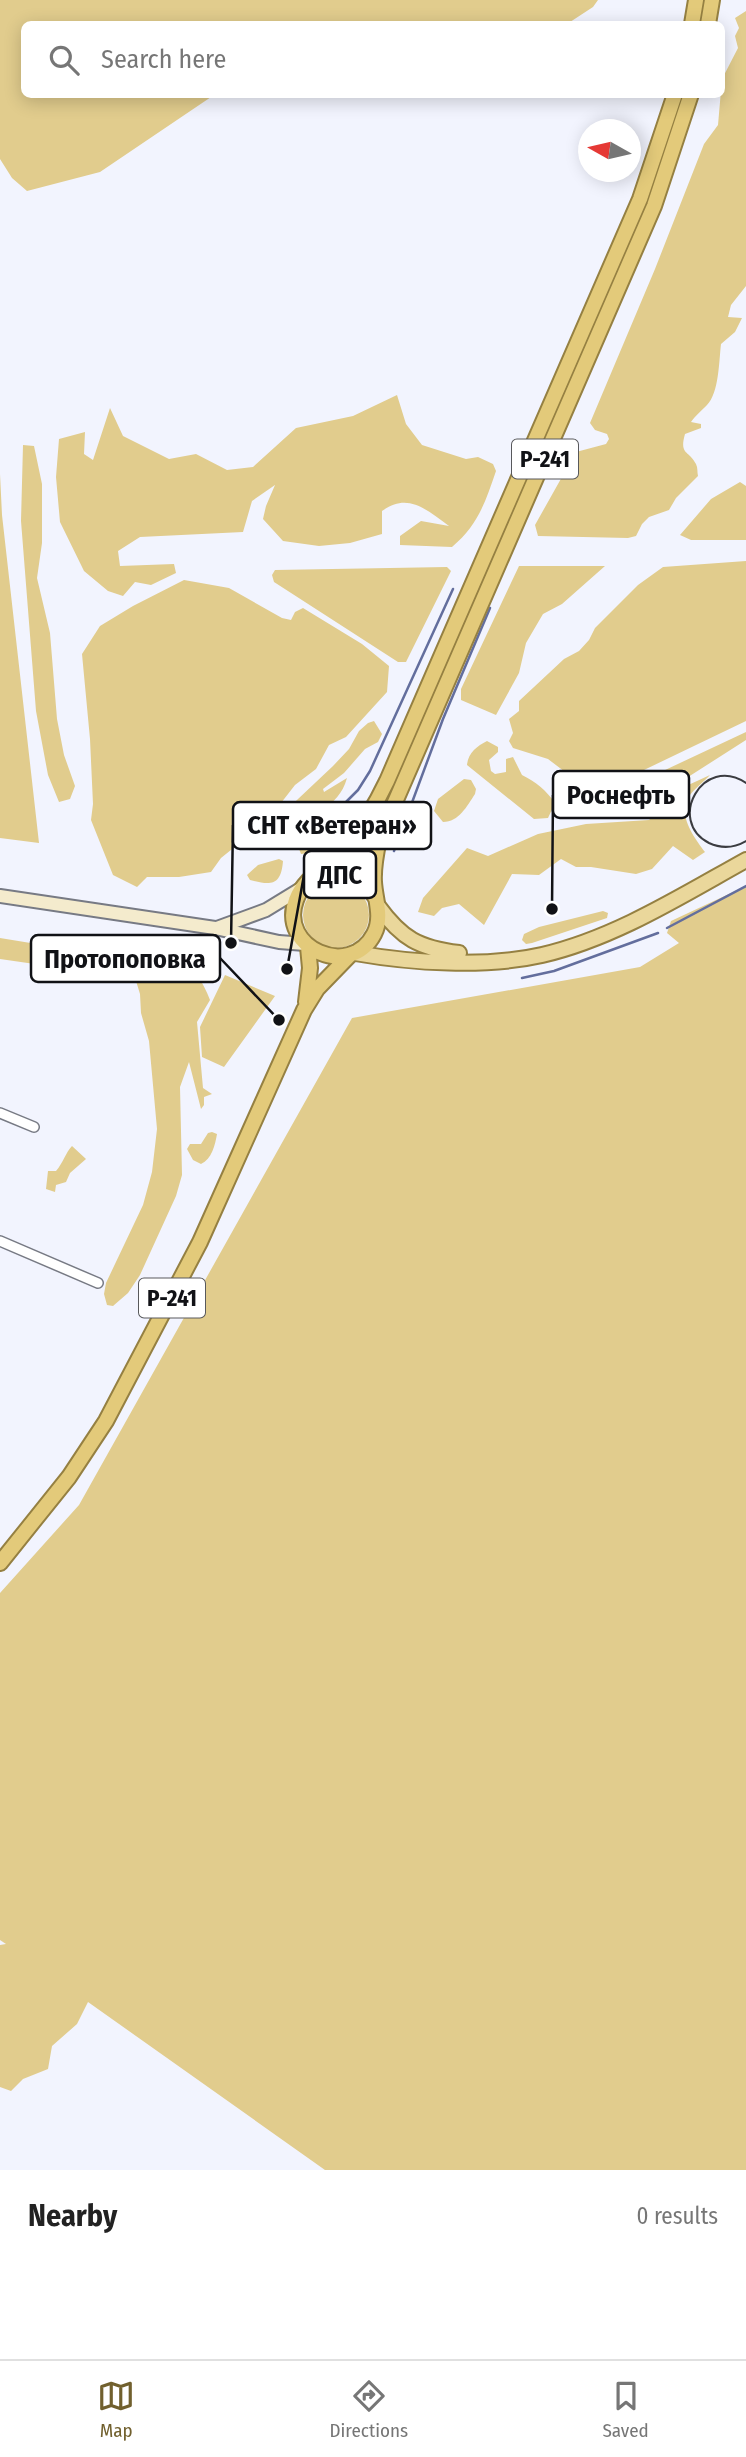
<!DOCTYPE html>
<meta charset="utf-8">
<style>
:root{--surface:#fff;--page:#f6f6f6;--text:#222;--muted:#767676;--line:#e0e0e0;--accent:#71602e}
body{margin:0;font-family:"Fira Sans Condensed",sans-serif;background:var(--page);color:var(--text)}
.compass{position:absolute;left:578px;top:119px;width:63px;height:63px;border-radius:50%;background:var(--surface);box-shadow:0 4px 18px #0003;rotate:278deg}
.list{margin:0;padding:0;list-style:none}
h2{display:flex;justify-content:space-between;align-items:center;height:91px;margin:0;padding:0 28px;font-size:30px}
h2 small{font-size:23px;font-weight:400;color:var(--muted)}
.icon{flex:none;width:38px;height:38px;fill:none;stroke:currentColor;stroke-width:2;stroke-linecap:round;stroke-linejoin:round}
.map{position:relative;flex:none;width:746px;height:2170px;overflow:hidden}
.search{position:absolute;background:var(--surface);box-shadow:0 4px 18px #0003;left:21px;right:21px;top:21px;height:77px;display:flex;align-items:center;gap:18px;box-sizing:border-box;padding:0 24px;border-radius:10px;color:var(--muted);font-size:26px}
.sheet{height:189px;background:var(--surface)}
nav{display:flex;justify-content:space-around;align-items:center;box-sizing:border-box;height:98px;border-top:2px solid var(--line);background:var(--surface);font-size:19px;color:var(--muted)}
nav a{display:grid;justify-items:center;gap:4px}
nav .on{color:var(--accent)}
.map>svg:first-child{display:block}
.green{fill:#e1cc8d}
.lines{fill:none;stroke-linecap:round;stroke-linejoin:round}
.stream{stroke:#636e9d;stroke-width:2.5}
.minor-casing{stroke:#777a84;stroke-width:12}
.secondary-casing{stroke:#777a84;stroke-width:16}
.primary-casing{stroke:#958042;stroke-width:18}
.trunk-casing{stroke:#958042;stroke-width:18}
.minor{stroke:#fff;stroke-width:9}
.secondary{stroke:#f4ebcd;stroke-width:12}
.primary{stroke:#ead79b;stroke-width:14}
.trunk{stroke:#e3ca7a;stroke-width:14}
.tram{stroke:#3b3c41;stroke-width:2}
.labels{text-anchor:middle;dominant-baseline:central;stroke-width:6;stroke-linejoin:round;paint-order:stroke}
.shield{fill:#fff;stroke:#58595c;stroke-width:2}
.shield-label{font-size:23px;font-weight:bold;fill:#111216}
.leader{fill:none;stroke:#111216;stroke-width:2.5}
.callout-dot{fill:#111216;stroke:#fff;stroke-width:2.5}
.callout{fill:#fff;stroke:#111216;stroke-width:2.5}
.callout-label{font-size:26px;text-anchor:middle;font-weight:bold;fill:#111216}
</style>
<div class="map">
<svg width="746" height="2170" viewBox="0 0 746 2170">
<rect width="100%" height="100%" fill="#f2f4fe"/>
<path class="green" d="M0,0H598L593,7L567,24H24V94L214,95L100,172L27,191L12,178L0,159Z
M746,11V286L731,305L728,317L742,318L735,332L721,344C719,361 719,393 707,405C701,411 696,415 691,422L701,424V428L685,434C679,455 689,450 696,464C698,468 697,472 698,476L676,498L669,510L649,517L642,524L636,536L628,538L538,536L535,525L576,452L606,444L609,439L607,434L595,430L590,423L655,269L704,144L718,125L722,79L738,48L735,36L739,28L735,18Z
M397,395L406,424L422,445L466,459L478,457L493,464L496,471C485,503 478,525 452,547L400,545V536L421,521L449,526C427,510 408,492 382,511V534L350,543L319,546L283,541L263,519L266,506L275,485L252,501L243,532L140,537L118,551L120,566L174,564L176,573L151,585L135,582L123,596L108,591L84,571L60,522L56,477L59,439L85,432L84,454L93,460L110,408L123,436L169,459L196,454L227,470L253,467L296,428L353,416Z
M23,445L34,446L42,484V543L37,578L50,633L57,719L64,755L75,786L70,799L59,802L48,775L36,711L21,521Z
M0,474L2,515L39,843L0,838Z
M740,482L746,486V540H691L680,535L711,499Z
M746,561V721L594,794L548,759L513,748L509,741L513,733L509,719L519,711V701L564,659L579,651L589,640L595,628L638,585L663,567Z
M519,566H605L562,604L543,614L526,643L519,673L496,715L461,700V689Z
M447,567L451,571L406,662H398L274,582L272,575L275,570Z
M184,580L229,588L282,618L291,620L295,612L303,608L362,644L389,666L387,692L346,737L329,745L316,769L295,785L267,821L221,858L211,872L179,877H147L137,887L113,875L91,820L93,804L90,739L82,654L100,626L133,606Z
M374,721L382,734L378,742L365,749L344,773L323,789L324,792L347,778C338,810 311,811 291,832H286L280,827V816L333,766L349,749L359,731L368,723Z
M746,732V740L685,779L646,815L624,816L608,802L614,794Z
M487,741L498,747V752L489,760L491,771L495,774L506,772V759L513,757L522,775C536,782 546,790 555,803L548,818L534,819L467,765C468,753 477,746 487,741Z
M710,775C704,782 695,788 690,795C676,814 694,837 705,852L693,860L673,846L652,869L636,874L591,867H576L561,859L539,875L512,874L484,925L459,904L442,908L434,916L418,912L423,898L467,848L488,856L538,834L586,824L649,820L684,787Z
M464,779L471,780L476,789L475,794C467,806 459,822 443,822L434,811L438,799Z
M319,829L323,830C321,841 312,854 301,854L299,849L305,840L302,838Z
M279,859L283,861C281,885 272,886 250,880L247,875L258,865Z
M303 915a33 33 0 1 1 66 0a33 33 0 1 1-66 0Z
M746,886V2170H325L88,2002L77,2024L52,2046L48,2069L23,2079L11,2091L0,2087V1945L6,1944L0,1940V1593L79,1505L352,1018L640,967L679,943L667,933L671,921Z
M603,911L608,913L607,918L532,943L526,944L522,940L524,934L539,927Z
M150,934L157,937L161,943L177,944L185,948C191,967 203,981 210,1000L197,1022L203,1088L212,1094L204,1097V1105L201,1109L189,1062L180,1087L182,1175L176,1196L140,1275L128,1293L113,1306L107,1305L104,1294L106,1283L143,1205L152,1172L157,1129L149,1041L141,1013L140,994L129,958L133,946Z
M0,938L116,957L120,961L121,972L111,975L0,959Z
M225,975L275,996L224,1067L202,1057L200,1027Z
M212,1132L217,1134C215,1145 212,1159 201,1164L193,1160L187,1149L190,1144H201L208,1133Z
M72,1146L86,1159L70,1173L66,1182L56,1185L55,1192L46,1189L48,1171H56C63,1163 66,1152 72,1146Z"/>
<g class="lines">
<path class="stream" d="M338,830L332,821L335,813L358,790L370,771L453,589
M394,851L443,719L490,608
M667,928L746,886
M522,978L554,971L658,933"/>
<defs>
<path id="minor" d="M0,1113L34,1127
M0,1241L98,1283"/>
<path id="secondary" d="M0,896L215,928L279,942L305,944
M217,928L266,910L302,888"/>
<path id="primary" d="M378,906C402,939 419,948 459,953
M355,953C412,963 485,968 542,955C615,938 681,896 746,860"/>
<path id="trunk" d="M692,24L696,0
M708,24L712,0
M675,94L640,199L387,781C376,804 363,826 347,845C332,863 304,877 296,900C278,948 350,980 374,934C383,917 375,900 374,882C373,867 376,853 379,839L654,206L691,94
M319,875C342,867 364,875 375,897
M306,1002L310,968L308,947
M0,1563L69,1477L106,1421L200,1242L304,1010L317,989L349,956"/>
</defs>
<use href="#minor" class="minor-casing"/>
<use href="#secondary" class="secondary-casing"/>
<use href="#primary" class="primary-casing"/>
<use href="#trunk" class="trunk-casing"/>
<use href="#minor" class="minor"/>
<use href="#secondary" class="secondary"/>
<use href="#primary" class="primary"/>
<use href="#trunk" class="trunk"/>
<path class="tram" d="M746,783C703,754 666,821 709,843C722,849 734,848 746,841"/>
</g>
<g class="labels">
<g class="shield">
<rect x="512" y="439.5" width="66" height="39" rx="5"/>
<rect x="139" y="1278.5" width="66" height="39" rx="5"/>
</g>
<g class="shield-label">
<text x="545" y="459">Р-241</text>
<text x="172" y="1298">Р-241</text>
</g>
</g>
<path class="leader" d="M552 909L553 795M231 943L233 825M287 969L304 875M279 1020L220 958"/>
<g class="callout-dot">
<circle cx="552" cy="909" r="7"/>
<circle cx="231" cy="943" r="7"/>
<circle cx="287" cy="969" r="7"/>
<circle cx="279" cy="1020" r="7"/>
</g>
<g class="callout">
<rect x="553" y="771" width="136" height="47" rx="7"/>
<rect x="233" y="802" width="198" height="47" rx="7"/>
<rect x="304" y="851" width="72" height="47" rx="7"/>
<rect x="31" y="935" width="189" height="47" rx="7"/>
</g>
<g class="callout-label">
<text x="621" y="804">Роснефть</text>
<text x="332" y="834">СНТ «Ветеран»</text>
<text x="340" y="884">ДПС</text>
<text x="125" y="968">Протопоповка</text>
</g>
</svg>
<svg class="compass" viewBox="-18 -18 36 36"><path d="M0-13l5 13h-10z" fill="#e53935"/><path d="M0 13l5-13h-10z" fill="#767676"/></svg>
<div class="search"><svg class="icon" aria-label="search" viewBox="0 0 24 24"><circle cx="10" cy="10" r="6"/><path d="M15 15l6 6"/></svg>Search here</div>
</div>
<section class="sheet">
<h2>Nearby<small>0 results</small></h2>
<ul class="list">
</ul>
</section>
<nav>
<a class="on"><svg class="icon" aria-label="map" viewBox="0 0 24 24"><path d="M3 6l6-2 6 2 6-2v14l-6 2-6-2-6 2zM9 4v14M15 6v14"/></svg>Map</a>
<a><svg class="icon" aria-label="directions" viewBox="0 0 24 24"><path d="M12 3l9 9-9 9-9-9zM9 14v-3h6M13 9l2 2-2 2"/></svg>Directions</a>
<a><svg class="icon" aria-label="saved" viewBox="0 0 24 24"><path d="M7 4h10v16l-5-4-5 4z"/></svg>Saved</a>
</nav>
